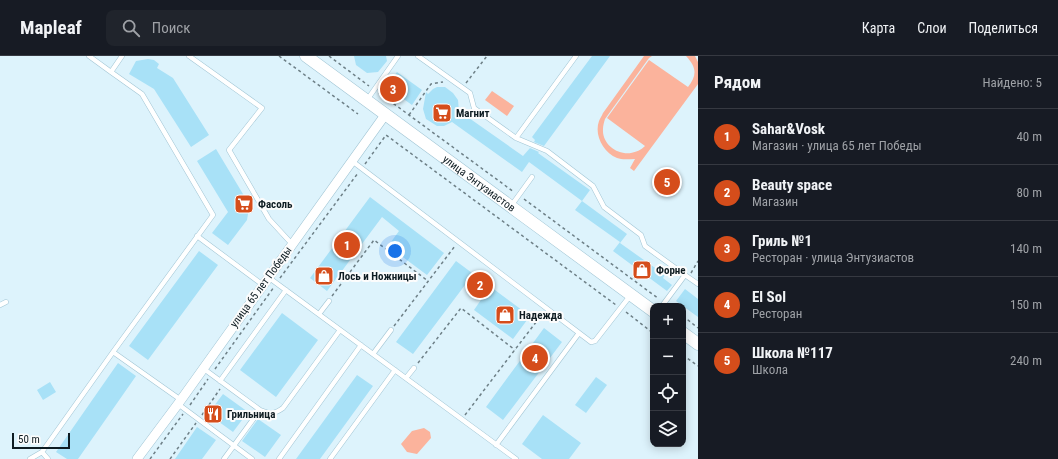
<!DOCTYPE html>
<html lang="ru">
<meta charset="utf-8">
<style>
:root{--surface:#171b24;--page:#20242c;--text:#f1f3f6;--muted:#9ea1a6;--line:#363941;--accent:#d54d1b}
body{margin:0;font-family:"Roboto Condensed",sans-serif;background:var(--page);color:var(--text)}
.controls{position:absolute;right:12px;bottom:12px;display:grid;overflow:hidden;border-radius:8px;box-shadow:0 2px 10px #0003}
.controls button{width:36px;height:36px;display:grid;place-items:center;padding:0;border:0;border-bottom:1px solid var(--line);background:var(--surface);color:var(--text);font:20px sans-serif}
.scale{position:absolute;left:12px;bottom:10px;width:58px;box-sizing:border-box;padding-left:4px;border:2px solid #0e1c22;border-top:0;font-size:11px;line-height:14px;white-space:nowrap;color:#0e1c22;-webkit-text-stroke:3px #fcfcfc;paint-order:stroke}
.you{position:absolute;left:395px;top:195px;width:14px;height:14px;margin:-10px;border:3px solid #fff;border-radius:50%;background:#1a73e8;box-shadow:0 0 0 6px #1a73e833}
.badge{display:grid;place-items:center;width:26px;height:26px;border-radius:50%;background:var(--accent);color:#fff;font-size:13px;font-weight:700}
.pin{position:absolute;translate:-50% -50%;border:2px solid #fff;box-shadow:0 1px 4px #0006}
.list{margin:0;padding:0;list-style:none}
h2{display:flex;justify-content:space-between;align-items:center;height:52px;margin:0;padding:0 16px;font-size:17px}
h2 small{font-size:13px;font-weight:400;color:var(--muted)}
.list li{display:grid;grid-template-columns:26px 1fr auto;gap:12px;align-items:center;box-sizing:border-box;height:56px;padding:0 16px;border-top:1px solid var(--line)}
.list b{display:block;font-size:15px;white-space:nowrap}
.list p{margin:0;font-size:13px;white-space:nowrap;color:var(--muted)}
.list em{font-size:13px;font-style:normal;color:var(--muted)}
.icon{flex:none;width:22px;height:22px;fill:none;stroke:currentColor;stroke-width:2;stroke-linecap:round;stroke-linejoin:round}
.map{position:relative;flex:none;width:698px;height:403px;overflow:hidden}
header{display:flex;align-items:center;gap:24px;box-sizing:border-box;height:56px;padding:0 20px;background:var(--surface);border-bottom:1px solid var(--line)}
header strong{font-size:19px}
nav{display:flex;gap:22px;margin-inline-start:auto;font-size:14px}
.search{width:280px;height:36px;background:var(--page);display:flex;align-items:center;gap:10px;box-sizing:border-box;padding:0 14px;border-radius:8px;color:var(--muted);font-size:15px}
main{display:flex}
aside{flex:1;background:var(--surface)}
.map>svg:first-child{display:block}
.green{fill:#fbb39c}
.building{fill:#a8e1f7}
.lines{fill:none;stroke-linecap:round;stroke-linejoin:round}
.lane-casing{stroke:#a1c5d4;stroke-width:5.5}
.street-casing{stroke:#a1c5d4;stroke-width:10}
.secondary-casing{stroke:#a1c5d4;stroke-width:13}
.path{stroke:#6d7f86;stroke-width:1.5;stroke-dasharray:3 3;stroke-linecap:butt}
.lane{stroke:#fff;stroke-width:4.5}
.street{stroke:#fff;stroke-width:9}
.secondary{stroke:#fff;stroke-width:12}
.labels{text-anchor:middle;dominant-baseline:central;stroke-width:4;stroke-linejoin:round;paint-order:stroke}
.poi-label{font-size:11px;font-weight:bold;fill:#0e1c22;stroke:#fcfcfc;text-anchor:start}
.street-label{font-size:11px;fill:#0e1c22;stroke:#fcfcfc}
</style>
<header>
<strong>Mapleaf</strong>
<div class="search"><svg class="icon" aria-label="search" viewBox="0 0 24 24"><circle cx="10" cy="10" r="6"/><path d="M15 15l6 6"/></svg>Поиск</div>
<nav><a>Карта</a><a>Слои</a><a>Поделиться</a></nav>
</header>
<main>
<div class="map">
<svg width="698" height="403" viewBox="0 0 698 403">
<rect width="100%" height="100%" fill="#ddf3fc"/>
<path class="green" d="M644,0H652L649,2L605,63C604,66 603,70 603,73C602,88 617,99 631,97C636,96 641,94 645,90L607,62L649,4L688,31C697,19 697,12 686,0H695L698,6V28L634,115L630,112L635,103C629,103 622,104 617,102C603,96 594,79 599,65C600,62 602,60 603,57Z
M492,35L514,50L507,60L485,44Z
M424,372L430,376L431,382L417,398L407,396L401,388L412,375Z"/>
<path class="building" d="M354,0H386L387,5L378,16L367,17L356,9Z
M592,0H610L544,90L534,86L535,84L532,81Z
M148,3L154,4L159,8L157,12L173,22L209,79L191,91L154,33L129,18L136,5Z
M397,16L422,34L412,49L391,34L393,31L388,28Z
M437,31H445L453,37L458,44L459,55L523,100L530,92L539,96L538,97L590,134L582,145L529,106L522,116L452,66L444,70H437L426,63L423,53L426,36L428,38L433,33Z
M216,93L246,143L248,151V158L247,164L228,189L212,177L228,156L197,105Z
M370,141L444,197L427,219L388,190L399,175L382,161L327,235L310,222Z
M582,145L627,178L620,187L665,219L663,222L672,229L667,235L613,195L620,186L575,154Z
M199,195L218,209L148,304L129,290Z
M456,205L530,260L513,283L474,254L485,238L468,225L413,298L396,286Z
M685,233L698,243V261L676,245Z
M282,257L318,284L276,341L240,314Z
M544,272L562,286L503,364L486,351Z
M118,307L136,320L78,403H67L56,396Z
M357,319L373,330L320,403H296Z
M596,321L607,329L586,357L575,349Z
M50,326L56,336L43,344L37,334Z
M223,338L248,356L233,376L208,358Z
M543,359L581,387L569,403H542L522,388Z
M258,363L281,379L265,401L242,385Z
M197,371L216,384L202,403H175Z"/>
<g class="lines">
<defs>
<path id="lane" d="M89,0L111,16L122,0
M189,0L262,52L229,94L269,163L292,188
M418,0L470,37L474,52L516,82L547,95L593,130L604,151L641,179L645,190L685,219L662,250
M367,44L398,0
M516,82L576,0
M352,105L591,286L595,285L630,240
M511,150L532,121
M197,180L263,229
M685,219L698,228
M268,221L516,403
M0,249L6,246
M319,258L329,245
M113,296L181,344
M373,298L391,274
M204,313L260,354C270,358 273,359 283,352L340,274
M406,322L414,312
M220,325L286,234
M178,348L252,403
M496,389L579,277
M42,396L48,403
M30,403L42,396L113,296L213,159L142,38L111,16
M224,403L260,354
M279,403L361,289
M330,403L395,314"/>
<path id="street" d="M137,403L178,348L385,59"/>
<g id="secondary">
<path id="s1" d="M306,0L653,255"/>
<path d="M683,277L698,288"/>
</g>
</defs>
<use href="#lane" class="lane-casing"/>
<use href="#street" class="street-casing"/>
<use href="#secondary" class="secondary-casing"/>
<path class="path" d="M279,0L358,58
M329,0L369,30
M466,27L487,0
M379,37L514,136
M409,59L431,28L443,26
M365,108L386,79L616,249
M524,143L659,243
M691,217L698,205
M280,222L358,117
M332,240L374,184L428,225
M626,256L653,277
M683,260L698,272
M394,270L455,190
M683,299L698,310
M418,307L461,252L515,294
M215,313L274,231
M190,349L208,323
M202,359L220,333
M465,359L543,257
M150,403L183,358
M170,403L196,367"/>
<use href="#lane" class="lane"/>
<use href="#street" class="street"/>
<use href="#secondary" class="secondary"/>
</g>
<defs>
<symbol id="supermarket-square" viewBox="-11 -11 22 22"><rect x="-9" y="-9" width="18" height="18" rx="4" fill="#d54d1b" stroke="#fcfcfc"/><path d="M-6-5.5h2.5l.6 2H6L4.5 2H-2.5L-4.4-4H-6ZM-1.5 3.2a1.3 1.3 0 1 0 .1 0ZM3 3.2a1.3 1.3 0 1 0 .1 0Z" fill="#fff"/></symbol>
<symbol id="shop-square" viewBox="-11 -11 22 22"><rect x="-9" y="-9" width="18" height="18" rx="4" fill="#d54d1b" stroke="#fcfcfc"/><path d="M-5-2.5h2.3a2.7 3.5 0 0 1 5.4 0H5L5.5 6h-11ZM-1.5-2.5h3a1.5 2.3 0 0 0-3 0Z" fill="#fff"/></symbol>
<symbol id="restaurant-square" viewBox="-11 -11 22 22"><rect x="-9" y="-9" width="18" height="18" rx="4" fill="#d54d1b" stroke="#fcfcfc"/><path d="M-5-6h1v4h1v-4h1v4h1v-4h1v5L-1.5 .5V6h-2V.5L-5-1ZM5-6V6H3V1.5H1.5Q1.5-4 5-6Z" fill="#fff"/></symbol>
</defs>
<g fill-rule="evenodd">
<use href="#supermarket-square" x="431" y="46" width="22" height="22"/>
<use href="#supermarket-square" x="233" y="137" width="22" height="22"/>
<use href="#shop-square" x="631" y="203" width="22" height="22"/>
<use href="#shop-square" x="313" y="209" width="22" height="22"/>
<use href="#shop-square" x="494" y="248" width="22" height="22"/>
<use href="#restaurant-square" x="202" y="347" width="22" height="22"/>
</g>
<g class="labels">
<g class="poi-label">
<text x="456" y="57">Магнит</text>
<text x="258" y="148">Фасоль</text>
<text x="656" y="214">Форне</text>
<text x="338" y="220">Лось и Ножницы</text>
<text x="519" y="259">Надежда</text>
<text x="227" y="358">Грильница</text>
</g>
<g class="street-label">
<text stroke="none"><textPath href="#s1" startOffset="215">улица Энтузиастов</textPath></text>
<text transform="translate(261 231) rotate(-54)">улица 65 лет Победы</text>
</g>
</g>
</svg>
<div class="controls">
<button>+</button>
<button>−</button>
<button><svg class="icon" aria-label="locate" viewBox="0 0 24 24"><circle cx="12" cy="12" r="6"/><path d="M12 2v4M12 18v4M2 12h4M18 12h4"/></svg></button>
<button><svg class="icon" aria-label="layers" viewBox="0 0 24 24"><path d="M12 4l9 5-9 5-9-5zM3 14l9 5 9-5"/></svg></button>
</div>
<div class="scale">50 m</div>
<div class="you"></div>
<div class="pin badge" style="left:347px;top:189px">1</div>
<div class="pin badge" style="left:480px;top:229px">2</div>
<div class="pin badge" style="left:393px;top:33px">3</div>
<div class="pin badge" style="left:535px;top:302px">4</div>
<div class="pin badge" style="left:667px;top:126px">5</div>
</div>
<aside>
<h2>Рядом<small>Найдено: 5</small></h2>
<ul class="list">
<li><span class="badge">1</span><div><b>Sahar&amp;Vosk</b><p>Магазин · улица 65 лет Победы</p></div><em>40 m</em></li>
<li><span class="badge">2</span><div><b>Beauty space</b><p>Магазин</p></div><em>80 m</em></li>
<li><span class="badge">3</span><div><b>Гриль №1</b><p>Ресторан · улица Энтузиастов</p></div><em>140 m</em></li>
<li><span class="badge">4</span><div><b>El Sol</b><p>Ресторан</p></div><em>150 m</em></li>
<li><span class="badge">5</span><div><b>Школа №117</b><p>Школа</p></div><em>240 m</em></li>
</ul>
</aside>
</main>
